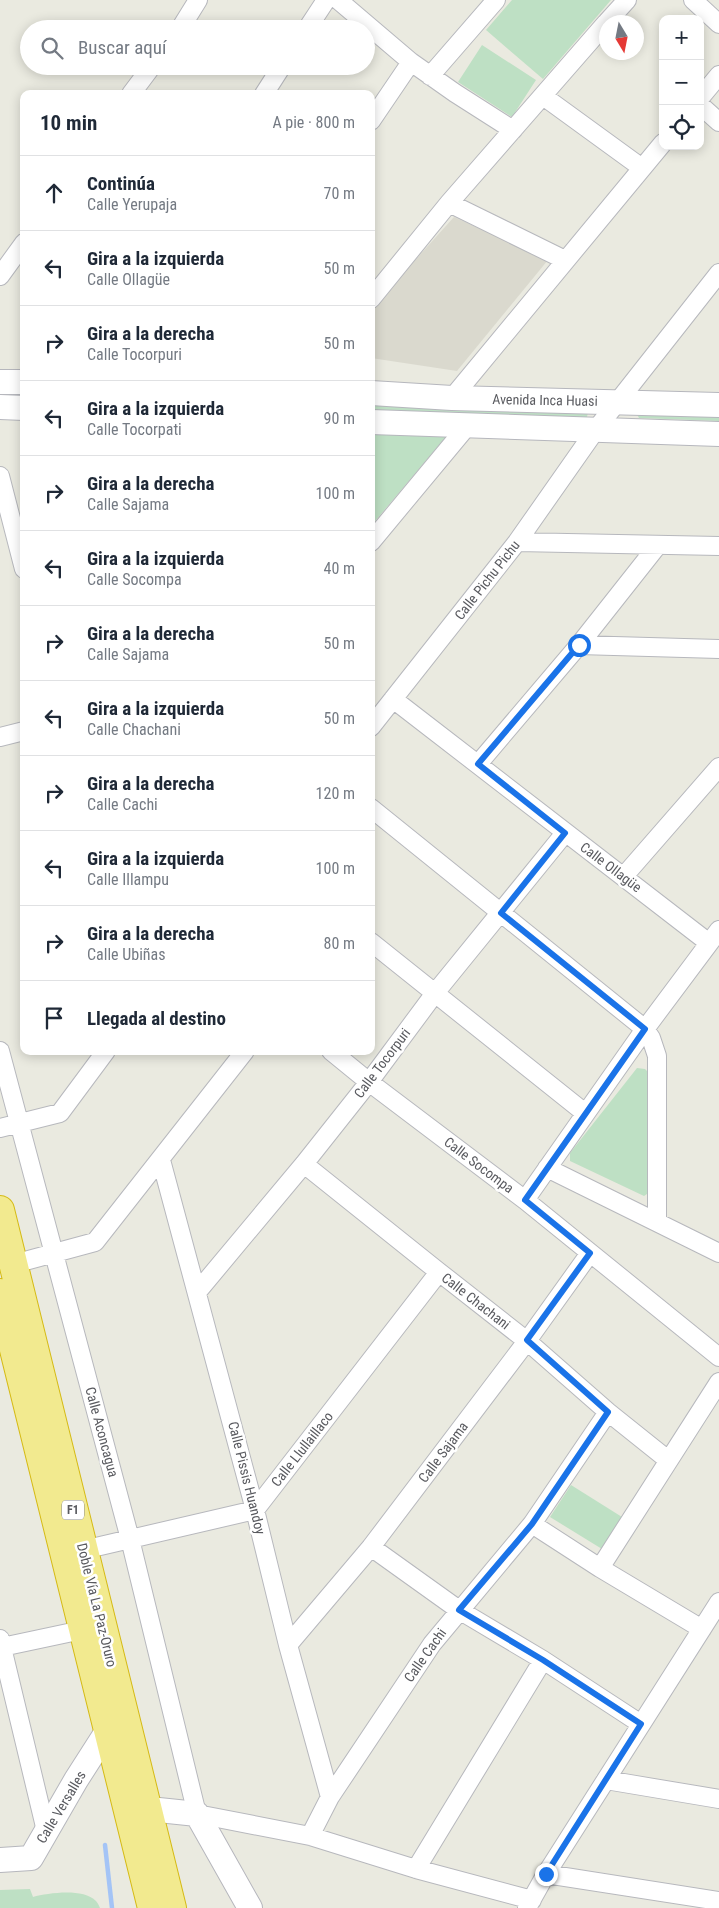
<!DOCTYPE html>
<html lang="es">
<meta charset="utf-8">
<style>
:root{--surface:#fff;--page:#f2f2f3;--text:#1f2937;--muted:#747a83;--line:#e0e1e3}
body{margin:0;font-family:"Roboto Condensed",sans-serif;background:var(--page);color:var(--text)}
.controls{position:absolute;right:15px;top:15px;display:grid;overflow:hidden;border-radius:10px;box-shadow:0 2px 12px #0003}
.controls button{width:45px;height:45px;display:grid;place-items:center;padding:0;border:0;border-bottom:1px solid var(--line);background:var(--surface);color:var(--text);font:25px sans-serif}
.compass{position:absolute;left:599px;top:15px;width:45px;height:45px;border-radius:50%;background:var(--surface);box-shadow:0 2px 12px #0003;rotate:170deg}
.stop{position:absolute;width:15px;height:15px;margin:-11px;border:4px solid #1a73e8;border-radius:50%;background:#fff}
.stop.end{background:#1a73e8;border-color:#fff;box-shadow:0 1px 5px #0008}
.list{margin:0;padding:0;list-style:none}
h2{display:flex;justify-content:space-between;align-items:center;height:65px;margin:0;padding:0 20px;font-size:21px}
h2 small{font-size:16px;font-weight:400;color:var(--muted)}
.list li{display:grid;grid-template-columns:32px 1fr auto;gap:15px;align-items:center;box-sizing:border-box;height:75px;padding:0 20px;border-top:1px solid var(--line)}
.list b{display:block;font-size:19px;white-space:nowrap}
.list p{margin:0;font-size:16px;white-space:nowrap;color:var(--muted)}
.list em{font-size:16px;font-style:normal;color:var(--muted)}
.icon{flex:none;width:28px;height:28px;fill:none;stroke:currentColor;stroke-width:2;stroke-linecap:round;stroke-linejoin:round}
.map{position:relative;flex:none;width:719px;height:1908px;overflow:hidden}
.search{position:absolute;background:var(--surface);box-shadow:0 2px 12px #0003;left:20px;top:20px;width:355px;height:55px;display:flex;align-items:center;gap:12px;box-sizing:border-box;padding:0 18px;border-radius:28px;color:var(--muted);font-size:19px}
.panel{position:absolute;background:var(--surface);box-shadow:0 2px 12px #0003;left:20px;top:90px;width:355px;height:965px;border-radius:10px}
.map>svg:first-child{display:block}
.education{fill:#dad9ce}
.green{fill:#bee0c4}
.lines{fill:none;stroke-linecap:round;stroke-linejoin:round}
.stream{stroke:#a4c4f6;stroke-width:4.5}
.street-casing{stroke:#b7b8bd;stroke-width:20}
.secondary-casing{stroke:#b6b7bd;stroke-width:26}
.highway-casing{stroke:#d5ba15;stroke-width:30}
.street{stroke:#fff;stroke-width:18}
.secondary{stroke:#fff;stroke-width:24}
.highway{stroke:#f2ea8f;stroke-width:28}
.route{stroke:#1a73e8;stroke-width:6}
.labels{text-anchor:middle;dominant-baseline:central;stroke-width:5;stroke-linejoin:round;paint-order:stroke}
.shield{fill:#fff;stroke:#8b8c8f;stroke-width:1}
.shield-label{font-size:12px;font-weight:bold;fill:#595a5f}
.street-label{font-size:14px;fill:#595a5f;stroke:#fff}
</style>
<div class="map">
<svg width="719" height="1908" viewBox="0 0 719 1908">
<rect width="100%" height="100%" fill="#eaeae0"/>
<path class="education" d="M454,217L548,260L457,371L371,358V309Z"/>
<path class="green" d="M512,0H611L543,79L486,30Z
M482,45L536,80L512,117L458,82Z
M371,401L588,412L587,417L583,418L371,411Z
M719,411V421L639,418L636,412Z
M371,429L450,432L371,526Z
M637,1068L645,1069L650,1074V1192L644,1196L570,1161V1153Z
M571,1485L622,1517L602,1549L550,1517Z
M30,1889L33,1897C49,1893 83,1888 96,1901C98,1903 99,1906 100,1908H0V1890Z"/>
<g class="lines">
<path class="stream" d="M105,1845L112,1908"/>
<defs>
<path id="street" d="M338,0L411,62L455,93L513,130
M693,0L719,24
M607,22L627,0
M180,29L198,0
M307,29L326,0
M430,76L496,0
M131,94L152,66
M264,94L282,66
M543,96L642,168
M700,98L719,75
M700,105L719,122
M371,121L411,62
M449,203L565,260
M0,276L24,243
M371,299L449,203L606,23
M452,398L663,143
M0,476L24,569
M371,542L469,424
M517,542L719,546
M579,645L719,649
M393,699L709,943
M371,727L517,542L597,428L719,273
M0,737L24,731
M478,764L579,645L658,545
M371,808L645,1029L651,1038L657,1056V1222
M624,876L719,767
M371,942L585,1113
M0,1051L130,1539L197,1814L310,1836L416,1869L532,1900
M331,1051L369,1082L525,1200L719,1357
M0,1128L60,1113L106,1051
M161,1160L255,1510L288,1645L330,1797
M304,1164L439,1272L527,1341L608,1412L668,1460
M547,1168L719,1253
M525,1200L645,1029L719,930
M14,1264L95,1242L245,1051
M198,1291L304,1164L369,1082L435,993L565,833
M532,1524L600,1568L702,1629
M371,1547L459,1610L543,1660L641,1724
M83,1550L255,1510L439,1272
M600,1568L719,1382
M0,1639L46,1831
M288,1645L371,1547L527,1341L590,1253
M2,1647L82,1630
M606,1780L719,1799
M310,1836L330,1797L432,1644L532,1524L608,1412
M416,1869L543,1660
M546,1874L719,1901
M527,1908L546,1874L719,1602"/>
<path id="secondary" d="M0,382H24
M371,393L452,398L719,405
M0,407L24,408
M371,422L719,434
M149,1809L197,1814L250,1908
M0,1860L31,1858L76,1780L108,1730"/>
<path id="highway" d="M0,1210L172,1908
M0,1293L152,1908"/>
</defs>
<use href="#street" class="street-casing"/>
<use href="#secondary" class="secondary-casing"/>
<use href="#highway" class="highway-casing"/>
<use href="#street" class="street"/>
<use href="#secondary" class="secondary"/>
<use href="#highway" class="highway"/>
</g>
<g class="lines">
<path class="route" d="M546,1874L641,1724L543,1660L459,1610L532,1524L608,1412L527,1340L590,1253L525,1200L645,1029L501,913L565,833L478,764L579,645"/>
</g>
<g class="labels">
<rect class="shield" x="62" y="1500.5" width="22" height="19" rx="4"/>
<g class="shield-label">
<text x="73" y="1510">F1</text>
</g>
<g class="street-label">
<text transform="translate(545 400) rotate(1)">Avenida Inca Huasi</text>
<text transform="translate(487 580) rotate(-52)">Calle Pichu Pichu</text>
<text transform="translate(611 867) rotate(37)">Calle Ollagüe</text>
<text transform="translate(382 1063) rotate(-53)">Calle Tocorpuri</text>
<text transform="translate(479 1165) rotate(37)">Calle Socompa</text>
<text transform="translate(476 1301) rotate(38)">Calle Chachani</text>
<text transform="translate(102 1432) rotate(75)">Calle Aconcagua</text>
<text transform="translate(302 1449) rotate(-52)">Calle Llullaillaco</text>
<text transform="translate(443 1452) rotate(-53)">Calle Sajama</text>
<text transform="translate(247 1478) rotate(76)">Calle Pissis Huandoy</text>
<text transform="translate(97 1605) rotate(76)">Doble Vía La Paz-Oruro</text>
<text transform="translate(425 1655) rotate(-55)">Calle Cachi</text>
<text transform="translate(61 1807) rotate(-59)">Calle Versalles</text>
</g>
</g>
</svg>
<div class="controls">
<button>+</button>
<button>−</button>
<button><svg class="icon" aria-label="locate" viewBox="0 0 24 24"><circle cx="12" cy="12" r="6"/><path d="M12 2v4M12 18v4M2 12h4M18 12h4"/></svg></button>
</div>
<svg class="compass" viewBox="-18 -18 36 36"><path d="M0-13l5 13h-10z" fill="#e53935"/><path d="M0 13l5-13h-10z" fill="#747a83"/></svg>
<div class="stop" style="left:579px;top:645px"></div>
<div class="stop end" style="left:546px;top:1874px"></div>
<div class="search"><svg class="icon" aria-label="search" viewBox="0 0 24 24"><circle cx="10" cy="10" r="6"/><path d="M15 15l6 6"/></svg>Buscar aquí</div>
<section class="panel">
<h2>10 min<small>A pie · 800 m</small></h2>
<ul class="list">
<li><svg class="icon" aria-label="ahead" viewBox="0 0 24 24"><path d="M12 20V5M6 11l6-6 6 6"/></svg><div><b>Continúa</b><p>Calle Yerupaja</p></div><em>70 m</em></li>
<li><svg class="icon" aria-label="left" viewBox="0 0 24 24"><path d="M17 20v-9H6M10 6l-5 5 5 5"/></svg><div><b>Gira a la izquierda</b><p>Calle Ollagüe</p></div><em>50 m</em></li>
<li><svg class="icon" aria-label="right" viewBox="0 0 24 24"><path d="M7 20v-9h11M14 6l5 5-5 5"/></svg><div><b>Gira a la derecha</b><p>Calle Tocorpuri</p></div><em>50 m</em></li>
<li><svg class="icon" aria-label="left" viewBox="0 0 24 24"><path d="M17 20v-9H6M10 6l-5 5 5 5"/></svg><div><b>Gira a la izquierda</b><p>Calle Tocorpati</p></div><em>90 m</em></li>
<li><svg class="icon" aria-label="right" viewBox="0 0 24 24"><path d="M7 20v-9h11M14 6l5 5-5 5"/></svg><div><b>Gira a la derecha</b><p>Calle Sajama</p></div><em>100 m</em></li>
<li><svg class="icon" aria-label="left" viewBox="0 0 24 24"><path d="M17 20v-9H6M10 6l-5 5 5 5"/></svg><div><b>Gira a la izquierda</b><p>Calle Socompa</p></div><em>40 m</em></li>
<li><svg class="icon" aria-label="right" viewBox="0 0 24 24"><path d="M7 20v-9h11M14 6l5 5-5 5"/></svg><div><b>Gira a la derecha</b><p>Calle Sajama</p></div><em>50 m</em></li>
<li><svg class="icon" aria-label="left" viewBox="0 0 24 24"><path d="M17 20v-9H6M10 6l-5 5 5 5"/></svg><div><b>Gira a la izquierda</b><p>Calle Chachani</p></div><em>50 m</em></li>
<li><svg class="icon" aria-label="right" viewBox="0 0 24 24"><path d="M7 20v-9h11M14 6l5 5-5 5"/></svg><div><b>Gira a la derecha</b><p>Calle Cachi</p></div><em>120 m</em></li>
<li><svg class="icon" aria-label="left" viewBox="0 0 24 24"><path d="M17 20v-9H6M10 6l-5 5 5 5"/></svg><div><b>Gira a la izquierda</b><p>Calle Illampu</p></div><em>100 m</em></li>
<li><svg class="icon" aria-label="right" viewBox="0 0 24 24"><path d="M7 20v-9h11M14 6l5 5-5 5"/></svg><div><b>Gira a la derecha</b><p>Calle Ubiñas</p></div><em>80 m</em></li>
<li><svg class="icon" aria-label="arrive" viewBox="0 0 24 24"><path d="M6 21V4h12l-3 4 3 4H6"/></svg><div><b>Llegada al destino</b></div></li>
</ul>
</section>
</div>
